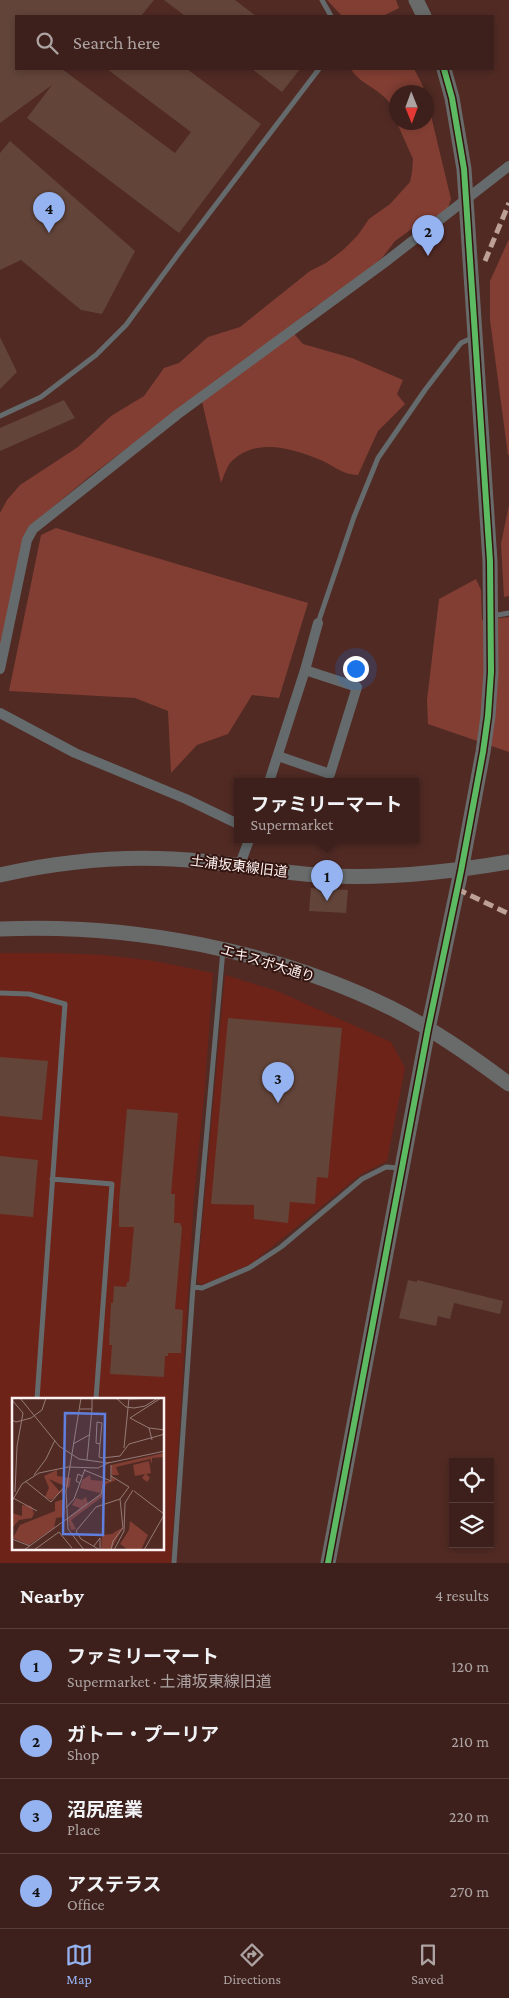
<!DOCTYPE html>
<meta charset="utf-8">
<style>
:root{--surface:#3d201b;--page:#442824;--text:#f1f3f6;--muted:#ada3a3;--line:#563e3a;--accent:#95b2f1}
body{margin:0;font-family:"Crimson Pro","Noto Sans JP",serif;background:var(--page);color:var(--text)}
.controls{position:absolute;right:15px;bottom:15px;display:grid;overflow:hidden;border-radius:0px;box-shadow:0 2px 8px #0003}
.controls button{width:45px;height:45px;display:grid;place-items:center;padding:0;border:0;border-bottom:1px solid var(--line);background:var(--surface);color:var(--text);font:25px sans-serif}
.compass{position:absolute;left:389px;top:85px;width:45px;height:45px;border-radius:50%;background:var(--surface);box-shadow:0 2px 8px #0003;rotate:179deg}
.you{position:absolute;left:355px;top:668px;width:18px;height:18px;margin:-12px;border:4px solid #fff;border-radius:50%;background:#1a73e8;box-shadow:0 0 0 8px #1a73e833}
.badge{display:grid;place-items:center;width:32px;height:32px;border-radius:50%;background:var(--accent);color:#111;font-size:16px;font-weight:700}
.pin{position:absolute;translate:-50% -41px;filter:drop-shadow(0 1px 2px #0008)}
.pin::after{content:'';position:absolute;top:26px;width:18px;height:15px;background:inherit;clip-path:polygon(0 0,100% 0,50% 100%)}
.popup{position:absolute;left:234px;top:778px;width:185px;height:65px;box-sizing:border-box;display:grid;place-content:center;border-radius:0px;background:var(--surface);filter:drop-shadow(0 1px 4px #0005);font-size:16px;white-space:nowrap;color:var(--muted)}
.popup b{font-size:19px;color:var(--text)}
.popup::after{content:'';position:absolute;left:50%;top:100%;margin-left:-10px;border:10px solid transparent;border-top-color:var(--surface)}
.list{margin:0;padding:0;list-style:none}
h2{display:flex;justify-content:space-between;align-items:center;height:65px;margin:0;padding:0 20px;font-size:21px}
h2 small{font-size:16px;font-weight:400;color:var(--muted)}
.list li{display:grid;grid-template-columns:32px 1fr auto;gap:15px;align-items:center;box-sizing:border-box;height:75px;padding:0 20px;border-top:1px solid var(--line)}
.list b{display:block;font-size:19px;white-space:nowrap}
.list p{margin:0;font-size:16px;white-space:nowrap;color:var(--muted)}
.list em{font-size:16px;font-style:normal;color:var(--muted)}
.icon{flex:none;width:28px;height:28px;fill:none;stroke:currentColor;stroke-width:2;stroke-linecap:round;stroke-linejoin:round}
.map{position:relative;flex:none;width:509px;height:1563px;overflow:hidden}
.search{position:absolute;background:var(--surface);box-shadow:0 2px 8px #0003;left:15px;right:15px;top:15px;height:55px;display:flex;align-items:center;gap:12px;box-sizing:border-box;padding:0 18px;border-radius:0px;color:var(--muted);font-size:19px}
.sheet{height:365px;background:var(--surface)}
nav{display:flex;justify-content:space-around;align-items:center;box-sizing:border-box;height:70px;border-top:1px solid var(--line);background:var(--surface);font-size:14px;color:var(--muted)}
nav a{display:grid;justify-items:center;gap:2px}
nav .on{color:var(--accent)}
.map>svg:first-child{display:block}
.built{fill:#6e2319;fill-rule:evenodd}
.green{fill:#823e33}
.building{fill:#624439}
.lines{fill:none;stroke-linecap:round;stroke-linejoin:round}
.lane{stroke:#656b6c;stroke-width:5}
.street{stroke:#656b6c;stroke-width:10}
.secondary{stroke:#696b6b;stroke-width:15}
.quiet{stroke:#bda197;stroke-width:5;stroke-dasharray:10 5;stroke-linecap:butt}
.cycleway-casing{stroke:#34140f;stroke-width:9}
.cycleway{stroke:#5cba63;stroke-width:6}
.labels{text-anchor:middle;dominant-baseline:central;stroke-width:4;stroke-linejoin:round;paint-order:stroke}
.street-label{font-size:14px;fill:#fbf1f0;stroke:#34140f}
.inset-road{fill:none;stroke:#957a76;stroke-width:1}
.view{fill:#607fdf;fill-opacity:0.15;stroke:#607fdf;stroke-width:2.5}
.inset-edge{fill:none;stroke:#fbf1f0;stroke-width:2.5}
</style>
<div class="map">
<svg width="509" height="1563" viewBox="0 0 509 1563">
<rect width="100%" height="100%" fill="#512a24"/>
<path class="built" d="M0,953H56L104,955L154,961L213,973L205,1086L194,1198L171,1563H0ZM14,1399H164V1549H14Z
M225,975L277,991L391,1042L405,1068L387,1161L360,1175L251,1264L202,1285L197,1281Z"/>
<path class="green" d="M327,0H396L399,8L383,16H342Z
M351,69H414L421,82L425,92H396V118C392,91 362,88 351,69Z
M427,99L451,199L447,211L413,228L395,241L382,258L334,296L310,310L295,326V335L303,344L352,358L403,380L397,394L405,404L378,431L358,475C342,474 337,468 323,461C295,449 256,436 231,462C227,466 224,476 221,483L200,393L89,477L30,526L0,648V513L7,500L20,485L78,447L111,416L144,396L164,368L179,363L208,337L240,327L310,271L326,263L343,250L358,235L369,219L390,204L410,182L412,172L413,159L397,123L426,122Z
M509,239V455H508L490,320V281Z
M509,505V596L504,597L501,544Z
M56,528L308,603L279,698L252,695L228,734L197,745L171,773L168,711L135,698L9,691L41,535Z
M476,579L481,590L482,620L509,617V752L428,724L427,700L439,599Z"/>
<path class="building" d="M0,0H154L141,16H16V69H62L175,153L191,132L107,69H187L261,124L179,233L27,118L52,85L0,123Z
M164,0H235L256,16H185Z
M252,69H300L282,92Z
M10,141L135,251L102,314L81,310L21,260L0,270V153Z
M0,337L17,372L0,389Z
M64,400L75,418L0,451V428Z
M311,888L348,890L346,913L309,911Z
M228,1018L342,1028L328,1178L317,1177L315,1204L290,1202L288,1223L254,1219V1205L211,1204Z
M0,1057L48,1061L42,1120L0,1116Z
M127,1109L178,1113L171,1194H175L174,1223H180L182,1228L175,1309L183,1310L181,1353H168V1356H165L164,1377L110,1374L112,1345H109L111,1303H113L114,1286L126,1287L127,1282H129L134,1227H119V1202Z
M0,1156L38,1160L33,1217L0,1214Z
M408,1280L417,1282V1280L503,1301L500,1314L454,1303L450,1319L438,1316L436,1326L399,1318Z"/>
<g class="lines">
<path class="lane" d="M322,0L331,16
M0,416L41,397L96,355L126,325L179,253L319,69
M492,616L509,613
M318,623L354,517L378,458L425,390L461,343L472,338
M0,993L29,994L65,1004L37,1399
M52,1179L112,1184L96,1399
M193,1287L202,1288L249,1268L281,1247L362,1179L386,1167L399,1168
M174,1563L193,1287L223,950"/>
<path class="street" d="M0,669L27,540L33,529L178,414L384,263L509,166
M0,713L75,753L186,799L238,824
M278,756L330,774L357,687L305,670
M269,782L305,670L318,623
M239,867L249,840"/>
<path class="secondary" d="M416,0L424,16
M0,875C57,862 114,856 173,859C221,861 268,871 316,875C381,880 445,873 509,862
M0,929C131,923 273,950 391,1008C433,1029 471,1056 509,1084
M328,1563L428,1029L461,871L483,752L488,716L491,672L490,561L464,169L452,98L444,69"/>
<path class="quiet" d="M485,261L509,203
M457,889L509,914"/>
<defs>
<path id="cycleway" d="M328,1563L428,1029L461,871L483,752L488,716L491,672L490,561L464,169L452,98L444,69"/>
</defs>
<use href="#cycleway" class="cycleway-casing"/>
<use href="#cycleway" class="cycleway"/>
</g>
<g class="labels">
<g class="street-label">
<text transform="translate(239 866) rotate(7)">土浦坂東線旧道</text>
<text transform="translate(268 963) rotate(17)">エキスポ大通り</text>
</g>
</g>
<g transform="translate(12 1398)">
<rect width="152" height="152" fill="#512a24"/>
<path d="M152,55V59L140,60V66L138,61L104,69L107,77H100L99,67ZM137,63L139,75L134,76L138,80L135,84L130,80L133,76L123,78L121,67ZM45,72V78L59,80L57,90L37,81L48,94L52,90V98L49,94L39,102L33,99L37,90L32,78ZM78,77L79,82L91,83L88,95L68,90L70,82ZM100,79L104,82L94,86L90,99L59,122L64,131L59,132L56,121L68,110L60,107L64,100L70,102L74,99L76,106L89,96L93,83H100ZM52,101L53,114L51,119L44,120L42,130L17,147L1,140L8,127L43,113V104ZM10,107L19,108L22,115L20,120L7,122L0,130V115L10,118ZM118,123L136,137L129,152H116L108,146L117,132ZM111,129L99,152H89L90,137L100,136Z" fill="#823e33"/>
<path class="inset-road" d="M8,0L47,48L67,61L96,65L153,53M69,0L54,93L56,131L72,152M104,0L114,9L122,10L133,8L146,0M118,1L141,0M0,2L11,15L5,48L3,94M68,11H80V0M0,22L4,24L19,20L30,12L34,0M137,30L153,32M140,42L137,30L118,20L149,0M61,46L77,37M88,46L84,45L85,24L90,25L88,46L87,59L90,60L108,58L117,46L153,36M112,50L117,0M75,62L80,11M72,72L99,83V67M22,77L34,61L43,42M99,78L117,89M13,83L39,104L53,88M68,85L64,83L66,76L70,78M122,93L152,116M1,100L25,113M0,103L10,86L27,75L56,69L86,70L98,64M54,110L62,101L73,71M0,141L18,148M82,148L88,140V151M12,152L89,96L92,82M22,152L47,134L60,150M88,152L69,141L64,133L84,109L108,101L117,89M99,152L101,143L111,130L108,101M102,152L112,133L113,105L121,92M132,152L152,117"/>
<path class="view" d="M53,15L93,16L91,137L51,136Z"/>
<rect width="152" height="152" class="inset-edge"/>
</g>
</svg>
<div class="controls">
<button><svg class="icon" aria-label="locate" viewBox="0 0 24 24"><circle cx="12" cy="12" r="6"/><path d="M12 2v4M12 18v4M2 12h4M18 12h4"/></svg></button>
<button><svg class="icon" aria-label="layers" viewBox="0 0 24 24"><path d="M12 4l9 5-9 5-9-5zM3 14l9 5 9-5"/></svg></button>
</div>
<svg class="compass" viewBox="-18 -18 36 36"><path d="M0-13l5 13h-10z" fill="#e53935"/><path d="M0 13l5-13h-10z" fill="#ada3a3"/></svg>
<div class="you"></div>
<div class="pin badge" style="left:327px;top:901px">1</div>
<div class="popup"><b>ファミリーマート</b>Supermarket</div>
<div class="pin badge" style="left:428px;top:256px">2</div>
<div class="pin badge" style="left:278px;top:1103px">3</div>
<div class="pin badge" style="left:49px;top:233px">4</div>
<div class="search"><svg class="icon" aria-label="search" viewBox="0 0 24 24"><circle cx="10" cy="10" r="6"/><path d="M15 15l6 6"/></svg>Search here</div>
</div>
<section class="sheet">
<h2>Nearby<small>4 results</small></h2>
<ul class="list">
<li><span class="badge">1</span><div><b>ファミリーマート</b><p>Supermarket · 土浦坂東線旧道</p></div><em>120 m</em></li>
<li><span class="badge">2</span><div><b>ガトー・プーリア</b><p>Shop</p></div><em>210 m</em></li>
<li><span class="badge">3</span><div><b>沼尻産業</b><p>Place</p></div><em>220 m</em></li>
<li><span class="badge">4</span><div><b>アステラス</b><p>Office</p></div><em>270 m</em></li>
</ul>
</section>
<nav>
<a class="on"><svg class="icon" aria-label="map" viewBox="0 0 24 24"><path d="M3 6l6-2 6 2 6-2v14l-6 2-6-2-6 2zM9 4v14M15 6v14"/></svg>Map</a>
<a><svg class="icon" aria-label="directions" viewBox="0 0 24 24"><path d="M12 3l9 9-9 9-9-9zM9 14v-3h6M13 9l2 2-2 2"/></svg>Directions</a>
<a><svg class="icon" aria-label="saved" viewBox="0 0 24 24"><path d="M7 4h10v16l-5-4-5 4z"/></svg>Saved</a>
</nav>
